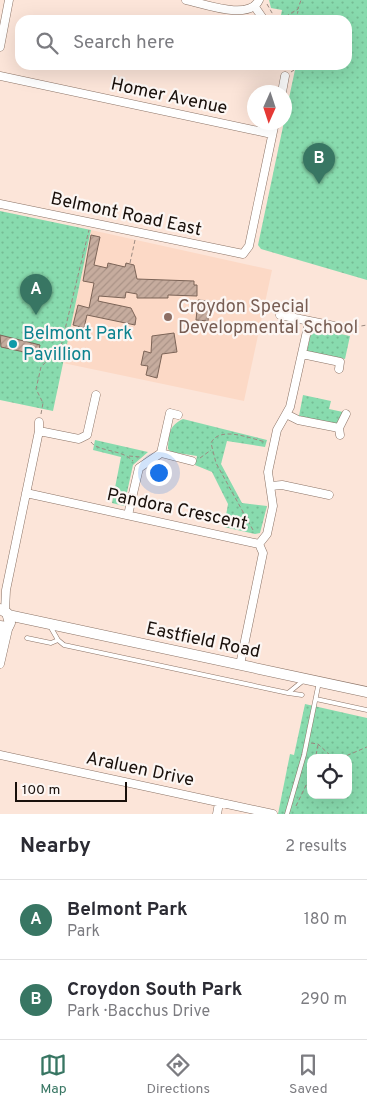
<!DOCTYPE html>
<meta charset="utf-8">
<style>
:root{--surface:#fff;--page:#f2f2f3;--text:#2b2b33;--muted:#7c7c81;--line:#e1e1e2;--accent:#387663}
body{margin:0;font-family:Overpass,sans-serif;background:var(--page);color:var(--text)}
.controls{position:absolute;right:15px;bottom:15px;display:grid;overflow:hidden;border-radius:10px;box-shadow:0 5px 20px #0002}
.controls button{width:45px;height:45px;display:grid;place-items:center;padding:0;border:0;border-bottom:1px solid var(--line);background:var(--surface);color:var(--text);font:25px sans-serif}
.compass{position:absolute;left:247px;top:85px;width:45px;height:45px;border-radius:50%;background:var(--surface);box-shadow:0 5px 20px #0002;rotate:183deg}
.scale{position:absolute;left:15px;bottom:12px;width:112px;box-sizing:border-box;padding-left:5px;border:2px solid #19100b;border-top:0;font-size:14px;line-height:18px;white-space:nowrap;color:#19100b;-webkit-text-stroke:4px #fcf6f3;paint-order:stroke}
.you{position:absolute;left:158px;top:472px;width:18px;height:18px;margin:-12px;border:4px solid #fff;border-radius:50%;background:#1a73e8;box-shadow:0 0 0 8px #1a73e833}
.badge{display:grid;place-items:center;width:32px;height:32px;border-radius:50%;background:var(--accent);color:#fff;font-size:16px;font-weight:700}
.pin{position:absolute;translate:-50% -41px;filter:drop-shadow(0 1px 2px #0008)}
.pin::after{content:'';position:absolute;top:26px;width:18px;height:15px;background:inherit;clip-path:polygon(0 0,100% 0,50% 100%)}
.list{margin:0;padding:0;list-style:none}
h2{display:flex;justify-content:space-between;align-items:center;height:65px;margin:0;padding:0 20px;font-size:21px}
h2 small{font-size:16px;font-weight:400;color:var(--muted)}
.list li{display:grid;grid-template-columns:32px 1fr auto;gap:15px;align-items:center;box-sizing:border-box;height:80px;padding:0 20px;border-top:1px solid var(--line)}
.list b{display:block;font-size:19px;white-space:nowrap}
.list p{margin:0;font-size:16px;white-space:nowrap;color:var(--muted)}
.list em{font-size:16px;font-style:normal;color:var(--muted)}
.icon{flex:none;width:28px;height:28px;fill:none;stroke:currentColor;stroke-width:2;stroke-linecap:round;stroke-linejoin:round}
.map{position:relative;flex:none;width:367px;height:814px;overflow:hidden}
.search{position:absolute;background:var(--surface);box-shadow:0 5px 20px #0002;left:15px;right:15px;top:15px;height:55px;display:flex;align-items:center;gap:12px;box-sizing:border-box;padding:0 18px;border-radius:15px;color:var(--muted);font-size:19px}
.sheet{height:225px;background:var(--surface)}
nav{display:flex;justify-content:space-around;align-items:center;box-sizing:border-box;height:70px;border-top:1px solid var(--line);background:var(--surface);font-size:14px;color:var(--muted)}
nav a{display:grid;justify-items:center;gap:2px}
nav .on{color:var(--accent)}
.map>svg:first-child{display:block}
.built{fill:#fcd9c6}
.park{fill:url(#park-dots);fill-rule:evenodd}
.building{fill:url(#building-hatch);stroke:#7c6457}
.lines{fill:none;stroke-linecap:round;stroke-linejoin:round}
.lane-casing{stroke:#8b7366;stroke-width:5}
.street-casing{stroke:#8b7366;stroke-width:9}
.secondary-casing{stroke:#8b7366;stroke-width:11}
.path{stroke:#9b8a81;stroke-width:1;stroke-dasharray:4 2.5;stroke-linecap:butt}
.lane{stroke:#fff;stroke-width:4}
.street{stroke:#fff;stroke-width:8}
.secondary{stroke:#fff;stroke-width:10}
.education-dot{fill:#8d6e63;stroke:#fcf6f3;stroke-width:2}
.culture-dot{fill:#0f9aa8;stroke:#fcf6f3;stroke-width:2}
.labels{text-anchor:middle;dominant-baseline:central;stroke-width:4.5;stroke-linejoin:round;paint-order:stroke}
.street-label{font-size:18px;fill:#19100b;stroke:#fcf6f3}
.education-label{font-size:18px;fill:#785e54;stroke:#fcf6f3;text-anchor:start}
.culture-label{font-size:18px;fill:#0d838f;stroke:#fcf6f3;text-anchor:start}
</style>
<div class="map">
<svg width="367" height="814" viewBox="0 0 367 814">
<defs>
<pattern id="park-dots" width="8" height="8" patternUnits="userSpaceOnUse" patternTransform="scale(1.25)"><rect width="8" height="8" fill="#88dbae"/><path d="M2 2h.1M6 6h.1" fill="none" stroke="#75bb94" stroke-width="1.8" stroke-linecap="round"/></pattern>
<pattern id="building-hatch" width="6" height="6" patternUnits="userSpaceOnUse" patternTransform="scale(1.25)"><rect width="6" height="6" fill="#c6ac9e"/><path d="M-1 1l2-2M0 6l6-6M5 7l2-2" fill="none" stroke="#aa9387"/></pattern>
</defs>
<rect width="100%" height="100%" fill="#fce5d9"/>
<path class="built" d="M91,230L272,270L244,401L63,363Z"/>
<path class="park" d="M269,0H367V280L261,249L258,245L296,65H347V20H280L282,10L271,8Z
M0,211L91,230L53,411L0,400Z
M312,328L350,336L345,359L307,351Z
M303,395L331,401L329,409L343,412L341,421L336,424L299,416Z
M183,419L267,440L265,447L227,441L221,464L242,503L267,506L260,533L255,534L224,527L228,504L212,472L195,465L197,456L171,452L168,449C169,435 168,426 183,419Z
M95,440L148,452L133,465L124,506L112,503L121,457L93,450Z
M305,704L367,718V814H278L290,754L294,755ZM311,758H348V795H311Z"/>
<path class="building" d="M91,235L100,237L94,265L107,268L108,263L125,267L126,263L134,265L137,279L194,281V285H197V296L168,295V298H137V294L126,292L125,298L99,296L98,301L131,308L136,318L135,325L87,315L84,328L73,325L78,305L89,308L94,283L83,281Z
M198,300L210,301L208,321L196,320Z
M174,333L177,352L162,354L157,378L146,375L148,366L141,365L144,351L151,353L152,336Z
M0,335L40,345L38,355L1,347Z"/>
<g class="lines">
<defs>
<path id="lane" d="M50,626L58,640L64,645L288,693L304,680
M27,638L51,643L58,640
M288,693L302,695
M316,699L367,710
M287,814L304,755L319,682"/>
<path id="street" d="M186,0C205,4 249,21 259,0
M255,7L264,20
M0,47L9,0
M0,76L272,134
M282,92L285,76
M0,204L243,254L249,246L275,122
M280,315L349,329
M302,354L340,362L339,369
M286,414L298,420L339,428
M39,431L79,439L87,435L96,395
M340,435L339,428L346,414
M161,453L192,461
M271,486L282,485L329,495
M26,493L259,544L263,553L240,665
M128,515L139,468L161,453L170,413L178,415
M259,544L267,534L273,506L268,472L277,430L290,407L309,322
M5,611L6,590L39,431V422
M0,633L1,650
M0,664L9,625
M0,755L273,814
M217,814L219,803"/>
<path id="secondary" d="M0,609L7,613L10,623L8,627L0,626
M8,615L367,692"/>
</defs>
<use href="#lane" class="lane-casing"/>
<use href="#street" class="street-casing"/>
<use href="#secondary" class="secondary-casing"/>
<path class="path" d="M267,4L276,20
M280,20L298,9L301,0
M296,20L298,11
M291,72L294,70L292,65
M130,263L135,240
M355,327L367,325
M41,414L43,403L36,389L41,367L61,346L89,230
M91,442C98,452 122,449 133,461
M129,456L140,457
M200,458L211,450
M253,530L216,463L211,443C220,425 251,439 266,442
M311,743L318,744L333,758
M316,755L318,745
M341,758L367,747
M296,806L311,775"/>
<use href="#lane" class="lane"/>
<use href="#street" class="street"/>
<use href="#secondary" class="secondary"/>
</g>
<circle class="education-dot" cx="168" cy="317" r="5"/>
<circle class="culture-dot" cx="13" cy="344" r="5"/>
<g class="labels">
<g class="street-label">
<text transform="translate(169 97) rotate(12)">Homer Avenue</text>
<text transform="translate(126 215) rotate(12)">Belmont Road East</text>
<text transform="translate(177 510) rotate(12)">Pandora Crescent</text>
<text transform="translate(203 641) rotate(12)">Eastfield Road</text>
<text transform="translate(140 770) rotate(12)">Araluen Drive</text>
</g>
<g class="education-label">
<text x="178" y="307">Croydon Special<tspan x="178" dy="21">Developmental School</tspan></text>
</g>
<g class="culture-label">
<text x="23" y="334">Belmont Park<tspan x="23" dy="21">Pavillion</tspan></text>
</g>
</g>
</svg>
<div class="controls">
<button><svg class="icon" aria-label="locate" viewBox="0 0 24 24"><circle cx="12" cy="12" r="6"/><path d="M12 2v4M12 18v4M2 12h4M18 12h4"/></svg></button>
</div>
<svg class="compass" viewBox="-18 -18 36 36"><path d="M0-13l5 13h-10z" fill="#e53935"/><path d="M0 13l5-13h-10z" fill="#7c7c81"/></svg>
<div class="scale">100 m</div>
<div class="you"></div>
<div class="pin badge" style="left:36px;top:315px">A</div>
<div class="pin badge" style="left:319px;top:184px">B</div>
<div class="search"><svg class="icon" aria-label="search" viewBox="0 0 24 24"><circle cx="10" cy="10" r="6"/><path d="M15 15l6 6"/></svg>Search here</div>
</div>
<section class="sheet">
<h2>Nearby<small>2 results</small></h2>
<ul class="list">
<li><span class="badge">A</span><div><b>Belmont Park</b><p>Park</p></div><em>180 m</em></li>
<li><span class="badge">B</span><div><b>Croydon South Park</b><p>Park · Bacchus Drive</p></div><em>290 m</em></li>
</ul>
</section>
<nav>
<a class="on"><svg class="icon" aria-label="map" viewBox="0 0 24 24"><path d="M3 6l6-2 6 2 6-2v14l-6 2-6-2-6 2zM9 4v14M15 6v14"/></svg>Map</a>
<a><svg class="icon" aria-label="directions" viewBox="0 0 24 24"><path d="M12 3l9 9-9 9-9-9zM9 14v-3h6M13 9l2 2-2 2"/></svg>Directions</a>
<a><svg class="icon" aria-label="saved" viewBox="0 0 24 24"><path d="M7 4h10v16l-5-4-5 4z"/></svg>Saved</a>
</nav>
